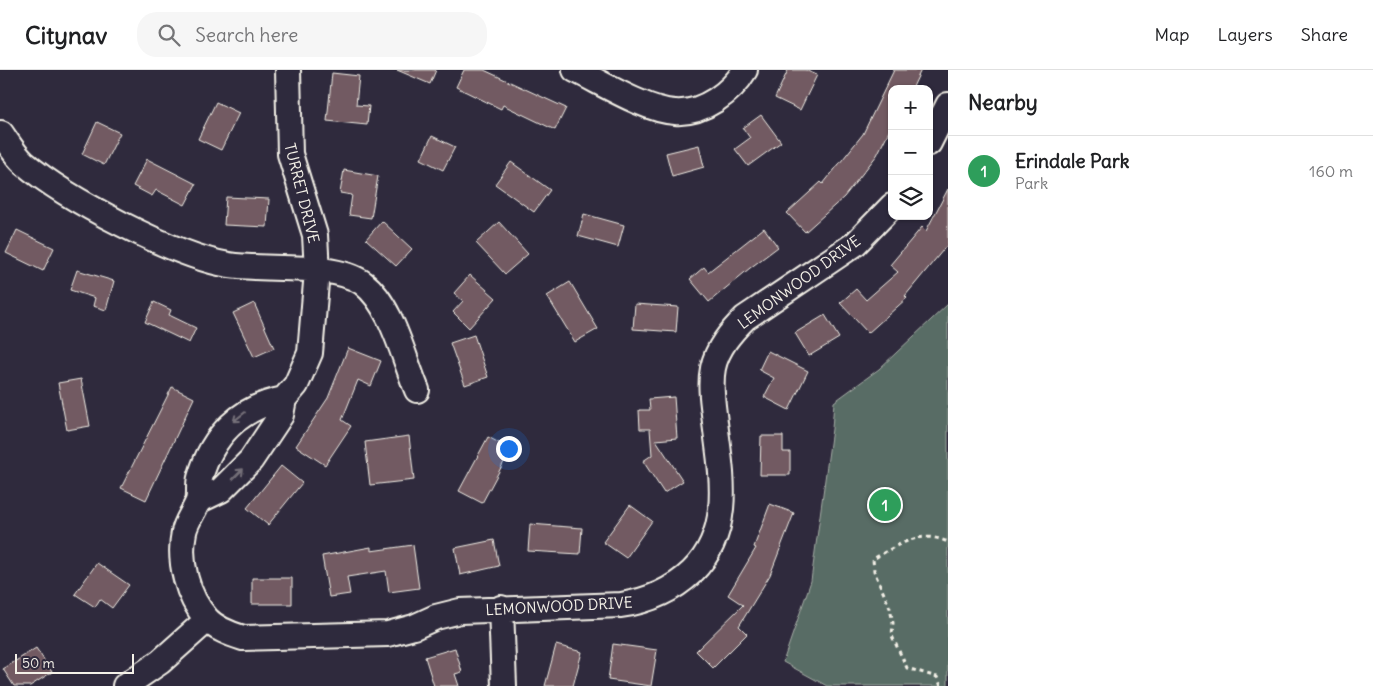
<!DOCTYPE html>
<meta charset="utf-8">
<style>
:root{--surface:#fff;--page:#f6f6f6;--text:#202124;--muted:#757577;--line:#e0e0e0;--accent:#db2777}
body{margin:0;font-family:Delius,sans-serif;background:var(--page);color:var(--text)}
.controls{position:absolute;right:15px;top:15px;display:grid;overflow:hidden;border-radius:10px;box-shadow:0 1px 4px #0004}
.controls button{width:45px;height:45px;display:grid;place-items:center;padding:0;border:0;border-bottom:1px solid var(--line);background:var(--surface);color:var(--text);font:25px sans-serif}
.scale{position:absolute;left:15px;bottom:12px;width:119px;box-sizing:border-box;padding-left:5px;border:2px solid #f4f1e8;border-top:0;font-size:14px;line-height:18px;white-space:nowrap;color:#f4f1e8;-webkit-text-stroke:4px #2f2a3d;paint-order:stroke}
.you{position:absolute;left:508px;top:378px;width:18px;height:18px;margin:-12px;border:4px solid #fff;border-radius:50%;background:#1a73e8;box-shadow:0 0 0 8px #1a73e833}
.badge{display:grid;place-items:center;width:32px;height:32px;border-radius:50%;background:var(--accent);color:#fff;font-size:16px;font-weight:700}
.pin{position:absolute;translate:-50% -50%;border:2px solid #fff;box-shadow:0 1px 5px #0006}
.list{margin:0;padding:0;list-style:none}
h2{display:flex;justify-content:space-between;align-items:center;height:65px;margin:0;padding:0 20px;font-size:21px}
h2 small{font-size:16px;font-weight:400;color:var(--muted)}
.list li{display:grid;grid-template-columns:32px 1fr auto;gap:15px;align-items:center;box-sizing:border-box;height:70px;padding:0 20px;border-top:1px solid var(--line)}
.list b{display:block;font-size:19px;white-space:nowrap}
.list p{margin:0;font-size:16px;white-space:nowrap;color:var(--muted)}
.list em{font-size:16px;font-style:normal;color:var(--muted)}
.icon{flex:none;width:28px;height:28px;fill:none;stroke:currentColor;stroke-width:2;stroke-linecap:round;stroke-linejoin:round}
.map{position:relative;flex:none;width:948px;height:616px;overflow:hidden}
header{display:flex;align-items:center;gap:30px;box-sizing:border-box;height:70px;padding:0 25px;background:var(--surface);border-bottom:1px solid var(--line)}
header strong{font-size:24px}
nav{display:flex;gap:28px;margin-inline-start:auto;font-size:18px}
.search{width:350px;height:45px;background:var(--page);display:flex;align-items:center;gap:12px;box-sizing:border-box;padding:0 18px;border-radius:20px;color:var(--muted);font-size:19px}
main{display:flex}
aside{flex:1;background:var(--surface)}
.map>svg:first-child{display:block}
.green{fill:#586c65;stroke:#a6aea6}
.building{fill:#725a62;stroke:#f4f1e8}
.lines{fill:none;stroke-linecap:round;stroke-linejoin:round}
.minor-casing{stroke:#f4f1e8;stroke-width:28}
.path{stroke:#f4f1e8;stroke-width:3;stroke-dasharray:4 4;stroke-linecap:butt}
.minor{stroke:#2f2a3d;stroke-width:24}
.oneway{stroke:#747079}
.labels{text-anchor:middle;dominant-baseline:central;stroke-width:4;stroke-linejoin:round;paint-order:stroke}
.street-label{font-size:15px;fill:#f4f1e8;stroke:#2f2a3d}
</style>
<header>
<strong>Citynav</strong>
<div class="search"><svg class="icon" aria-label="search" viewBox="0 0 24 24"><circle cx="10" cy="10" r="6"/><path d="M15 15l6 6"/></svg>Search here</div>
<nav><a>Map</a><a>Layers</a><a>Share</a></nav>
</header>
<main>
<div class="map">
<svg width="948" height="616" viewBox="0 0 948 616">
<rect width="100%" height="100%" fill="#2f2a3d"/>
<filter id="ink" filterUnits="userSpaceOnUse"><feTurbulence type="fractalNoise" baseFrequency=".02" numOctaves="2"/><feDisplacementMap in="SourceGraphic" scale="10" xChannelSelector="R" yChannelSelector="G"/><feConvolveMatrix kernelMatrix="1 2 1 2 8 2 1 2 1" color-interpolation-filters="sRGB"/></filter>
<g filter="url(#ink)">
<path class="green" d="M948,234V616H827L783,592L811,511L832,359L834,332L879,299Z"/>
<path class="building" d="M397,0H436L430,14Z
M464,0H484L566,38L555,60L503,35L501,39L456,17Z
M788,0H805L817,5L800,40L775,28Z
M894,0H921L912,19H892V55L877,85L844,127L805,162L787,143L821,112L823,114L863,64Z
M332,3L359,6L356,35L369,36L367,55L327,51Z
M216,32L239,43L221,80L198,69Z
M761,45L781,72L748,96L735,79L750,68L743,58Z
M97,52L120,63L104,95L82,84Z
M432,66L455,77L443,100L421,89Z
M699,75L704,97L672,106L666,83Z
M147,89L196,114L185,135L156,120L152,126L133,116Z
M511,92L550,120L534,142L495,114Z
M344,100L378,106L371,148L349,145L352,125L340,123Z
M948,119V174L905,226L907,228L868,263L840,233L856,219L866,230L898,202L890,195L922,157L926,161Z
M226,127L269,129L267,157L224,155Z
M584,144L624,155L618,177L578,166Z
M382,151L412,179L396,196L366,169Z
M499,152L528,184L505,204L476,173Z
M764,158L778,177L750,198L709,232L690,209L704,197L708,202Z
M17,160L54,178L43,201L6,183Z
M77,200L114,211L106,240L93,236L95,228L70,220Z
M470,205L496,228L469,258L453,242L463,231L454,223Z
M570,212L598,259L575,272L547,226Z
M154,232L171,240L169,245L196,258L189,273L145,252Z
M254,233L274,278L254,287L233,243Z
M635,234L678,237L676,262L633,259Z
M825,245L839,268L809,286L795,263Z
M474,265L488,307L465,315L450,273Z
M348,278L381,291L371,316L358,310L342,350L351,356L325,395L296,376L328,328Z
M768,281L808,301L789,340L764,327L774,308L759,300Z
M81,309L90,356L67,360L58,313Z
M172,317L194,328L146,430L121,418Z
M674,327L677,368L656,370L683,411L664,423L643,391L652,385L650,359H640L639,340H650L649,329Z
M409,366L414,410L370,415L365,372Z
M761,366H783V382H790V405H760Z
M488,367L511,379L482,433L459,421Z
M281,396L302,413L268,455L247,438Z
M770,434L794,443L770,505L739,556L747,564L713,598L696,581L743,535L728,525L756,478L754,477Z
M630,435L652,451L626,488L603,472Z
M530,454L582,458L580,484L528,481Z
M494,470L499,496L460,505L455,478Z
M413,475L419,518L389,522L386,501L347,507L350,524L329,527L322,486L371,477V481Z
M97,493L129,515L112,538L100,529L95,537L75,524Z
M252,508H292V534H252Z
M613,574L657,580L651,616L608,610Z
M556,575L582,582L573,616H545Z
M36,578L52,602L30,616H14L3,599Z
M455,578L462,602L455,604L459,616H434L425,587Z"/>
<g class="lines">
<defs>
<path id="minor" d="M575,0C602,13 647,41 675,42C703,44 732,22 745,0
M1,63C8,73 15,85 24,93C66,129 175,186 229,195C265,201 334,192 363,213C392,235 403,287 417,320
M929,73L948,35
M284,329C241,337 212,365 200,408C198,415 200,424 198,431C194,442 186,451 184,462C178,491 187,527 207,549C216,559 230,564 243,568L388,564L414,557L436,547L460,541L621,535C648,531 672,521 692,502C736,459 720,398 714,344C712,329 710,313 713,298C717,278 731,262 745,248L855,174L892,136
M198,431L221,420L251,390L281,345L284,329L296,315L310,283L317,201L315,165L290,84L288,0
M501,538L504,616
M125,616L160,592L207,550"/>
</defs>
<use href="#minor" class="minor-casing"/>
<path class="path" d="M941,616L937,607L907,598L892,566L893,553L890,538L874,501L873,489C898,475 919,459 948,472"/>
<use href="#minor" class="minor"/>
</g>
<defs><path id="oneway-shaft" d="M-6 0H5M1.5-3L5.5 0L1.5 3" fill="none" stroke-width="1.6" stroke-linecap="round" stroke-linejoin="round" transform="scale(1.25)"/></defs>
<g class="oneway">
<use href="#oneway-shaft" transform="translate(239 347) rotate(142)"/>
<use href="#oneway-shaft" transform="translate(238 404) rotate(-45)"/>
</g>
</g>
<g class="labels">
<g class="street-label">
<text transform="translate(302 123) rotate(76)">TURRET DRIVE</text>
<text transform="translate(799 212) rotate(-36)">LEMONWOOD DRIVE</text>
<text transform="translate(559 536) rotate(-3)">LEMONWOOD DRIVE</text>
</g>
</g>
</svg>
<div class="controls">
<button>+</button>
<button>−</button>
<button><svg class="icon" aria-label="layers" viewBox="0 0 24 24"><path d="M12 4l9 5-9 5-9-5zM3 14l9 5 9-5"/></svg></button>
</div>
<div class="scale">50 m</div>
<div class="you"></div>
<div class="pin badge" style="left:885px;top:435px;background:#2e9e5b">1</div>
</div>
<aside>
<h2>Nearby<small></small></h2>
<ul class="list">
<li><span class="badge" style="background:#2e9e5b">1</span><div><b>Erindale Park</b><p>Park</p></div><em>160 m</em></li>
</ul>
</aside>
</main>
